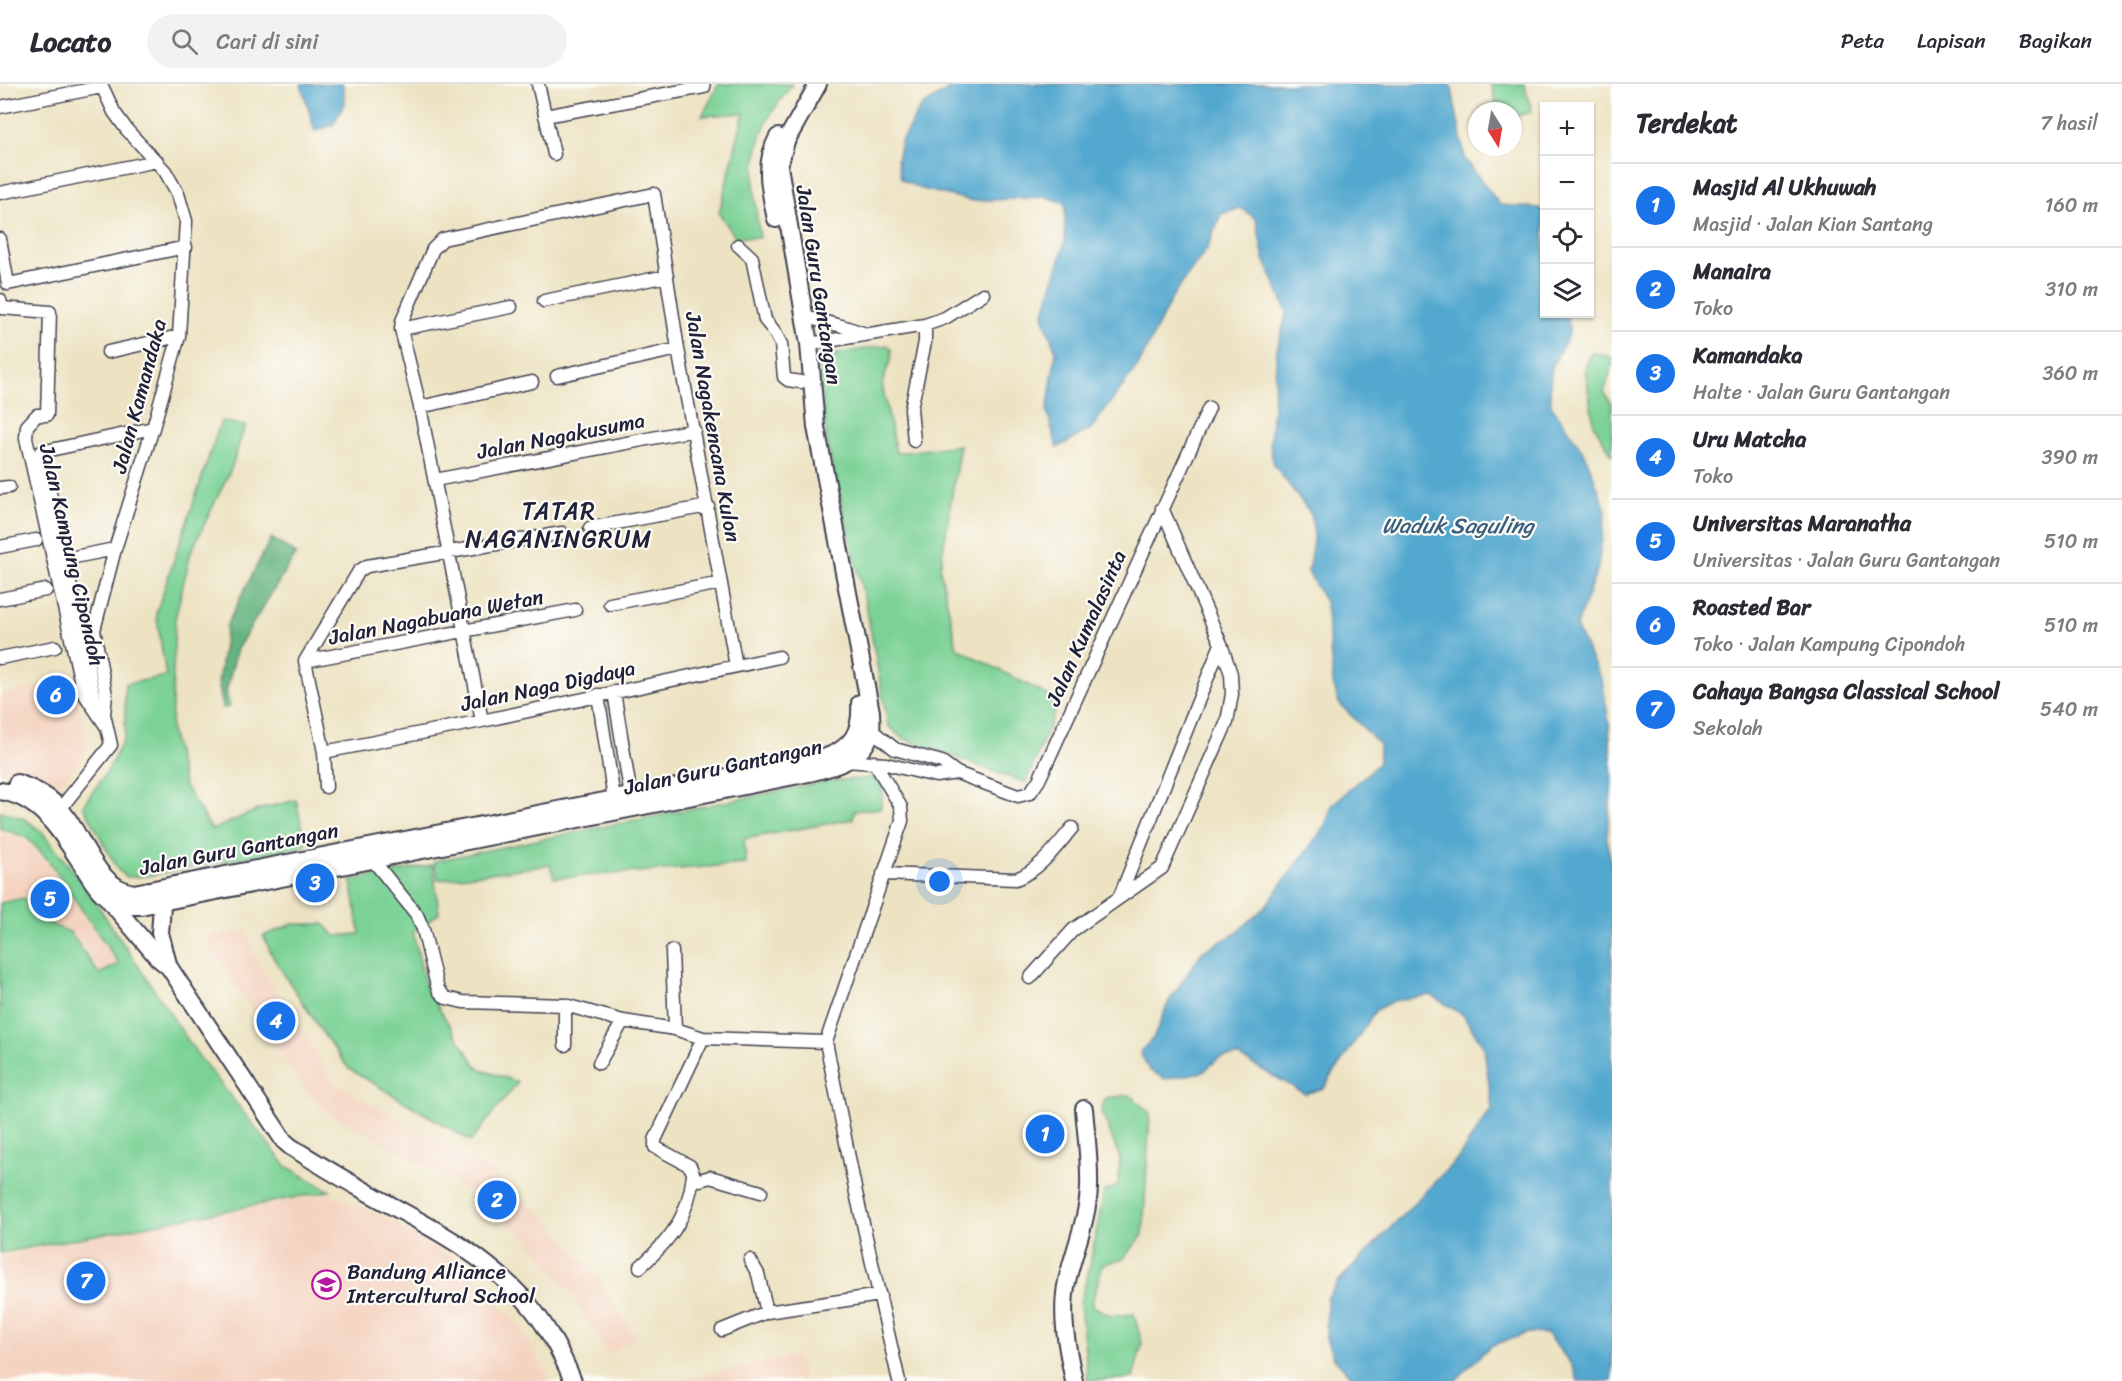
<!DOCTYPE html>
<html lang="id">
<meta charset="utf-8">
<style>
:root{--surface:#fff;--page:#f2f2f3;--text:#2b2b33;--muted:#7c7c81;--line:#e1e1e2;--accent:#1a73e8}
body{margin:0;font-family:Sriracha,sans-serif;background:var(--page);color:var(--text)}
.controls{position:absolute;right:18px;top:18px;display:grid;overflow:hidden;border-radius:0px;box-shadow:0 2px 4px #0004}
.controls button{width:54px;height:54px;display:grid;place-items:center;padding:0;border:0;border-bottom:2px solid var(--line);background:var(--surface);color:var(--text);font:30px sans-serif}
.compass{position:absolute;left:1468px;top:18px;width:54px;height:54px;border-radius:50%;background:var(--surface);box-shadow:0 2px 4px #0004;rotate:169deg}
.you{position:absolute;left:940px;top:798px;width:21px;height:21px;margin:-15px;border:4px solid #fff;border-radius:50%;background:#1a73e8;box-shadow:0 0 0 9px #1a73e833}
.badge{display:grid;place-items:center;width:39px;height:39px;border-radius:50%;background:var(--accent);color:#fff;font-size:20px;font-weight:700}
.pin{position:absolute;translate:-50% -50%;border:3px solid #fff;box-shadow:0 2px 6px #0006}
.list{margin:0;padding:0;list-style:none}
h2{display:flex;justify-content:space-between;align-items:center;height:78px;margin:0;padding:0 24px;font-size:26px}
h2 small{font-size:20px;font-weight:400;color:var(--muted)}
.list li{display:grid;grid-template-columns:39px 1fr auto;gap:18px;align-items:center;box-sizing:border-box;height:84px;padding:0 24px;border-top:2px solid var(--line)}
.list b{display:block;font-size:22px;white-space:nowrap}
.list p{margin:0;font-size:20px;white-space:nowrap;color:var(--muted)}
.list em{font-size:20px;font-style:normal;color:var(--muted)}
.icon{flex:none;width:33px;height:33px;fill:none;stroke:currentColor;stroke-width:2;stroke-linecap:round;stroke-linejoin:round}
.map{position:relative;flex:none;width:1612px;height:1297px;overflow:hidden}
header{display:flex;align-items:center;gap:36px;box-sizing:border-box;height:84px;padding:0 30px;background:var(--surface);border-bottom:2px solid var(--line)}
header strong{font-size:28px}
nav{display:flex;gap:33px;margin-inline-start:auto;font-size:21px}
.search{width:420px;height:54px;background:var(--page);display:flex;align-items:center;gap:15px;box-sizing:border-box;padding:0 21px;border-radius:33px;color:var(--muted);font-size:22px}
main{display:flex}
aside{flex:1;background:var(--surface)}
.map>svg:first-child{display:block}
.built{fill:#f4d3c0}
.green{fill:#7cd296;stroke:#4f7a68;stroke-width:1.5}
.forest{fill:#65b47f;stroke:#446b5d;stroke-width:1.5}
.water{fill:#53a8cf;stroke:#3a6585;stroke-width:1.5}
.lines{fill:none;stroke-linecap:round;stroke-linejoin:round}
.minor-casing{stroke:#403f4f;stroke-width:15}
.tertiary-casing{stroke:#403f4f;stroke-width:20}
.minor{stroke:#fff;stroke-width:12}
.tertiary{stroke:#fff;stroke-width:16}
.labels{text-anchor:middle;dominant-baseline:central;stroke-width:4.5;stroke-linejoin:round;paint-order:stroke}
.street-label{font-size:21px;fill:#22223b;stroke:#fdfcf7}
.poi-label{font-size:21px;fill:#22223b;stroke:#fdfcf7;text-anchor:start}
.water-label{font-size:22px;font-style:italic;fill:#385e7e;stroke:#fdfcf7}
.quarter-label{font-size:24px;letter-spacing:1.5px;fill:#22223b;stroke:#fdfcf7}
</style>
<header>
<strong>Locato</strong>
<div class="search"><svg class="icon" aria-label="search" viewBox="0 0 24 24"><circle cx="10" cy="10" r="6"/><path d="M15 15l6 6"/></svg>Cari di sini</div>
<nav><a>Peta</a><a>Lapisan</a><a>Bagikan</a></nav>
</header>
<main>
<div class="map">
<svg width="1612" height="1297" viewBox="0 0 1612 1297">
<rect width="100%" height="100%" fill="#fdfcf7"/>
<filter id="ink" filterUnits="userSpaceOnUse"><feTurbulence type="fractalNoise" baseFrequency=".0167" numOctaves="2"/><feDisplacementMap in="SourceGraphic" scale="12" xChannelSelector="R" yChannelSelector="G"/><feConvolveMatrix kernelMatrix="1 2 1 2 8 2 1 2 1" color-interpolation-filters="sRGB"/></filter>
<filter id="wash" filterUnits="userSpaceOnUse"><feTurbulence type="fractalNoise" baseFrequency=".008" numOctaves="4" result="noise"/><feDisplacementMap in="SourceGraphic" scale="24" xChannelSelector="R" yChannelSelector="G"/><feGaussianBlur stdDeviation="1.35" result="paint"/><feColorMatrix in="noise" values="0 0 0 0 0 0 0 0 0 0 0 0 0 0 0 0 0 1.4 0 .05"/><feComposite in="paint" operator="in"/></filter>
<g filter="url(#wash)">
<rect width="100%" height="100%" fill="#ede3c3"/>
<path class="built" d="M74,595L88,667L55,708L40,697L0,686V610Z
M0,747L25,757L46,778L116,879L100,887L71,847L51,838L39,822L24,812L0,817Z
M247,846L256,876L335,999L487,1085L550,1138L596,1192L635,1254L607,1271L571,1208L526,1154L473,1109L324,1026L312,1016L208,860L210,852Z
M331,1110L393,1137L460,1178L520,1242L551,1297H0V1172L159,1140Z
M799,1271L803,1297H677Z"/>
<path class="green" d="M719,0H792C783,13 772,26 766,39C749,77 754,114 760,154L735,153L719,129L744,29L702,32Z
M1491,0H1524L1532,28L1513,33V27H1498Z
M887,261L891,265V275L882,300L896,369L960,361L940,485L957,564L1059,617L1026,699L902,654L888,641L866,521L828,365L817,273Z
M1591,268L1612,273V282L1604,308L1612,320V371L1594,341L1585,285Z
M221,337L245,342L231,385L191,468L175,535L171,647L184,701L212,746L257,726L296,716L306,762L148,792L127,793L118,786L83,721L107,688L125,652V600L166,592L156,529Z
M876,694L883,703L881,724L854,727L853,735L744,755L746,780L554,794L550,781L438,796L434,777L828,697Z
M0,727L25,735L43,749L84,801L197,970L286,1082L330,1107L0,1169V819L23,814L36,822L50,840L70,848L99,890L119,880L48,776L27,754L0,744Z
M433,781L439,829L413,848L426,904L458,955L479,985L518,998L471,1057L349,985L324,951L274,875L263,852L293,840H324L335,852L360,850L351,796Z
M1130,1011L1150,1029L1143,1151L1123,1175L1103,1180L1091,1221L1111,1232L1134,1230L1142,1260L1133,1294L1088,1297L1080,1219L1090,1181L1104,1107L1118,1102L1120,1074L1101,1025L1106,1014Z"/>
<path class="forest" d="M271,454L296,470L237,565L226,608L230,623L223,624L218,599L227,540Z"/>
<path class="water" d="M301,0H343L345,19L333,41L315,47Z
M957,0H1451L1465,75L1500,121L1539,124L1544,127V230H1568L1569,250L1552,283L1550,303L1551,321L1585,370L1606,426L1598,483L1576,543L1602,597L1609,638L1612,697L1607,754L1612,786V1297H1578L1571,1280L1547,1250L1528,1249L1490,1262L1455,1297H1356L1333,1273L1326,1255L1327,1215L1338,1198L1458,1074L1492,1024L1484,963L1463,931L1431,911L1393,917L1376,926L1324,1004L1305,1010L1238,972L1219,974L1203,988L1165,995L1149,986L1140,968L1154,953L1169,917L1202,868L1236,849L1265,823L1325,742L1332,721L1379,679V660L1339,619L1333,599L1326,520L1308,488L1314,450L1311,430L1274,381L1270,362L1277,266L1287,228L1264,175L1256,135L1241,124L1221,130L1207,165L1173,212L1138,282L1091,345L1057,364L1047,327L1056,268L1043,232L1065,158V119L1047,113L973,117L918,104L901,95L897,76L901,57L921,23Z"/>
</g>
<g filter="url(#ink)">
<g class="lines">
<defs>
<path id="minor" d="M101,0L114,28L127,46L165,87L178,110L186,137L179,252L153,344L115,465L94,546L106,611L104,630
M538,0L554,70
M0,23L102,3
M545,32L704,3
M0,109L157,77
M0,155L8,200L186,163
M738,161L752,174L765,236L774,247L781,260L784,293L788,296L801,298
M0,216L2,224L50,228L47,331H37L27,342L26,354L83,608L106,642
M544,217L667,192
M805,233L842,242L863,249
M401,245L511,223
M809,260L925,241L945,234L983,210
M108,268L179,252
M557,292L678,265
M420,323L532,298
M914,357L911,325L925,258V241
M435,396L694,346
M0,404L9,403
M590,444L708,422
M0,463L36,456
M64,475L115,465
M0,515L46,506
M610,520L721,499
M0,574L55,563
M87,576L41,368L153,344
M305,577L575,526
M614,608L632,719
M598,611L615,721
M482,637L420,323L401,245L402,237L433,165L443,155L654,110L678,265L736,582
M864,645L871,646L895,665L942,678L957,689L1018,712L1030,709L1039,696L1209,324
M324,668L482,637L779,573
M846,677L886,680L936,692L957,689
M326,703L324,668L305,577L359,487L367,482L562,449
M60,725L111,661L104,630L94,614L87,576L89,568
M372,775L417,831L423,845L437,902L439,907L446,914L463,918L565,921L623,937L675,945L703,954L826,958L856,1109L899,1297
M883,790L1016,795C1040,786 1056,763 1072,744
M1120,812L1221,560
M672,867L675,945
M1030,894L1073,846L1162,784L1227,638L1232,610L1231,590L1221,560L1162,424
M565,921V961
M703,954L655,1056V1063L690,1082L695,1094L700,1096L710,1093L761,1108
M826,958L902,737L901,723L874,678
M599,979L623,937
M750,1176L758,1190L767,1228
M640,1183C671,1155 688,1134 693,1091
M722,1246L767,1228L880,1211"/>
<path id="tertiary" d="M776,135C770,106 763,80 778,53
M17,699C32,704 50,713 60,725C84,751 95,804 134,809L824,674C852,664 862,648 860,619
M0,707C43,713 64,753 86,787C94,800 103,814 118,820C125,823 133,822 141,822L809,689C834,683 864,676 871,647C872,641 871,634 871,628L816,343L809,260L779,82L786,57L818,0
M163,808L160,849L168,880
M109,816L158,874L169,883L284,1057L291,1063C314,1077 336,1091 358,1103C419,1138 475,1162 524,1215C545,1238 561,1268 573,1297
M1074,1297C1067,1264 1060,1230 1067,1197C1074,1166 1088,1135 1089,1103C1090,1077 1086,1050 1084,1025"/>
</defs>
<use href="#minor" class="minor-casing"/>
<use href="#tertiary" class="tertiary-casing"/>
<use href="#minor" class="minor"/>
<use href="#tertiary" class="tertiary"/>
</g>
</g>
<defs>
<symbol id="school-ring" viewBox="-11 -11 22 22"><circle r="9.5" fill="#fdfcf7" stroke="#b5179e" stroke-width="1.5"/><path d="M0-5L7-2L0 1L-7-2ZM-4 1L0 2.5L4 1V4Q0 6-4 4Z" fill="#b5179e"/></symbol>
</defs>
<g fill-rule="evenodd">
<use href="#school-ring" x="310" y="1184" width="33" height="33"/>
</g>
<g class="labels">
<g class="street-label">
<text transform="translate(819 201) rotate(81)">Jalan Guru Gantangan</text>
<text transform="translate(139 312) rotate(-75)">Jalan Kamandaka</text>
<text transform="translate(713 343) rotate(80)">Jalan Nagakencana Kulon</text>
<text transform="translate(561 352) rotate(-11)">Jalan Nagakusuma</text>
<text transform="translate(72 471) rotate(77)">Jalan Kampung Cipondoh</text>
<text transform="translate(436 533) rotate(-11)">Jalan Nagabuana Wetan</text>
<text transform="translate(1086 544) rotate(-66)">Jalan Kumalasinta</text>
<text transform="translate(548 602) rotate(-12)">Jalan Naga Digdaya</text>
<text transform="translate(723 683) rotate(-12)">Jalan Guru Gantangan</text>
<text transform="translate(239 765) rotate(-11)">Jalan Guru Gantangan</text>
</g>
<g class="poi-label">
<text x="347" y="1188">Bandung Alliance<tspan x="347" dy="24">Intercultural School</tspan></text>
</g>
<g class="water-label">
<text x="1458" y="441">Waduk Saguling</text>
</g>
<g class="quarter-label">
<text x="559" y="427">TATAR<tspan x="559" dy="28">NAGANINGRUM</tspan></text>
</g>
</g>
</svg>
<div class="controls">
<button>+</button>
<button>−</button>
<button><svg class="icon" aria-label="locate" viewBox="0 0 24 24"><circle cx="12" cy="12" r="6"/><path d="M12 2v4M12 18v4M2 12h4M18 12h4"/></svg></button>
<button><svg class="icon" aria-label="layers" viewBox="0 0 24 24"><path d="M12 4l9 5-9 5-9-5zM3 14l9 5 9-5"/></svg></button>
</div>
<svg class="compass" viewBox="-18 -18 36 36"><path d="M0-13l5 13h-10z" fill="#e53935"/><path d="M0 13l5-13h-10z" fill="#7c7c81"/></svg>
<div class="you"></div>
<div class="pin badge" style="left:1045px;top:1050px">1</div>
<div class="pin badge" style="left:497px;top:1116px">2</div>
<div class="pin badge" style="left:315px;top:799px">3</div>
<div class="pin badge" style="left:276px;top:937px">4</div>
<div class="pin badge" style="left:50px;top:815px">5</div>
<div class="pin badge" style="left:56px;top:611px">6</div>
<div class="pin badge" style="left:86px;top:1197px">7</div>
</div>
<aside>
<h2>Terdekat<small>7 hasil</small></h2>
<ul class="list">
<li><span class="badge">1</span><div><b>Masjid Al Ukhuwah</b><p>Masjid · Jalan Kian Santang</p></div><em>160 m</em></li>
<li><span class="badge">2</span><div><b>Manaira</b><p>Toko</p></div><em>310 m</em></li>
<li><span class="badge">3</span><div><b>Kamandaka</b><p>Halte · Jalan Guru Gantangan</p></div><em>360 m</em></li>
<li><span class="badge">4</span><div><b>Uru Matcha</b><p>Toko</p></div><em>390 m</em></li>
<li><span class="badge">5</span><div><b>Universitas Maranatha</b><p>Universitas · Jalan Guru Gantangan</p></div><em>510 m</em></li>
<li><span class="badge">6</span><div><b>Roasted Bar</b><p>Toko · Jalan Kampung Cipondoh</p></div><em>510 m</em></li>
<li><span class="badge">7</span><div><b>Cahaya Bangsa Classical School</b><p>Sekolah</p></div><em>540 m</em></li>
</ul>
</aside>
</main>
